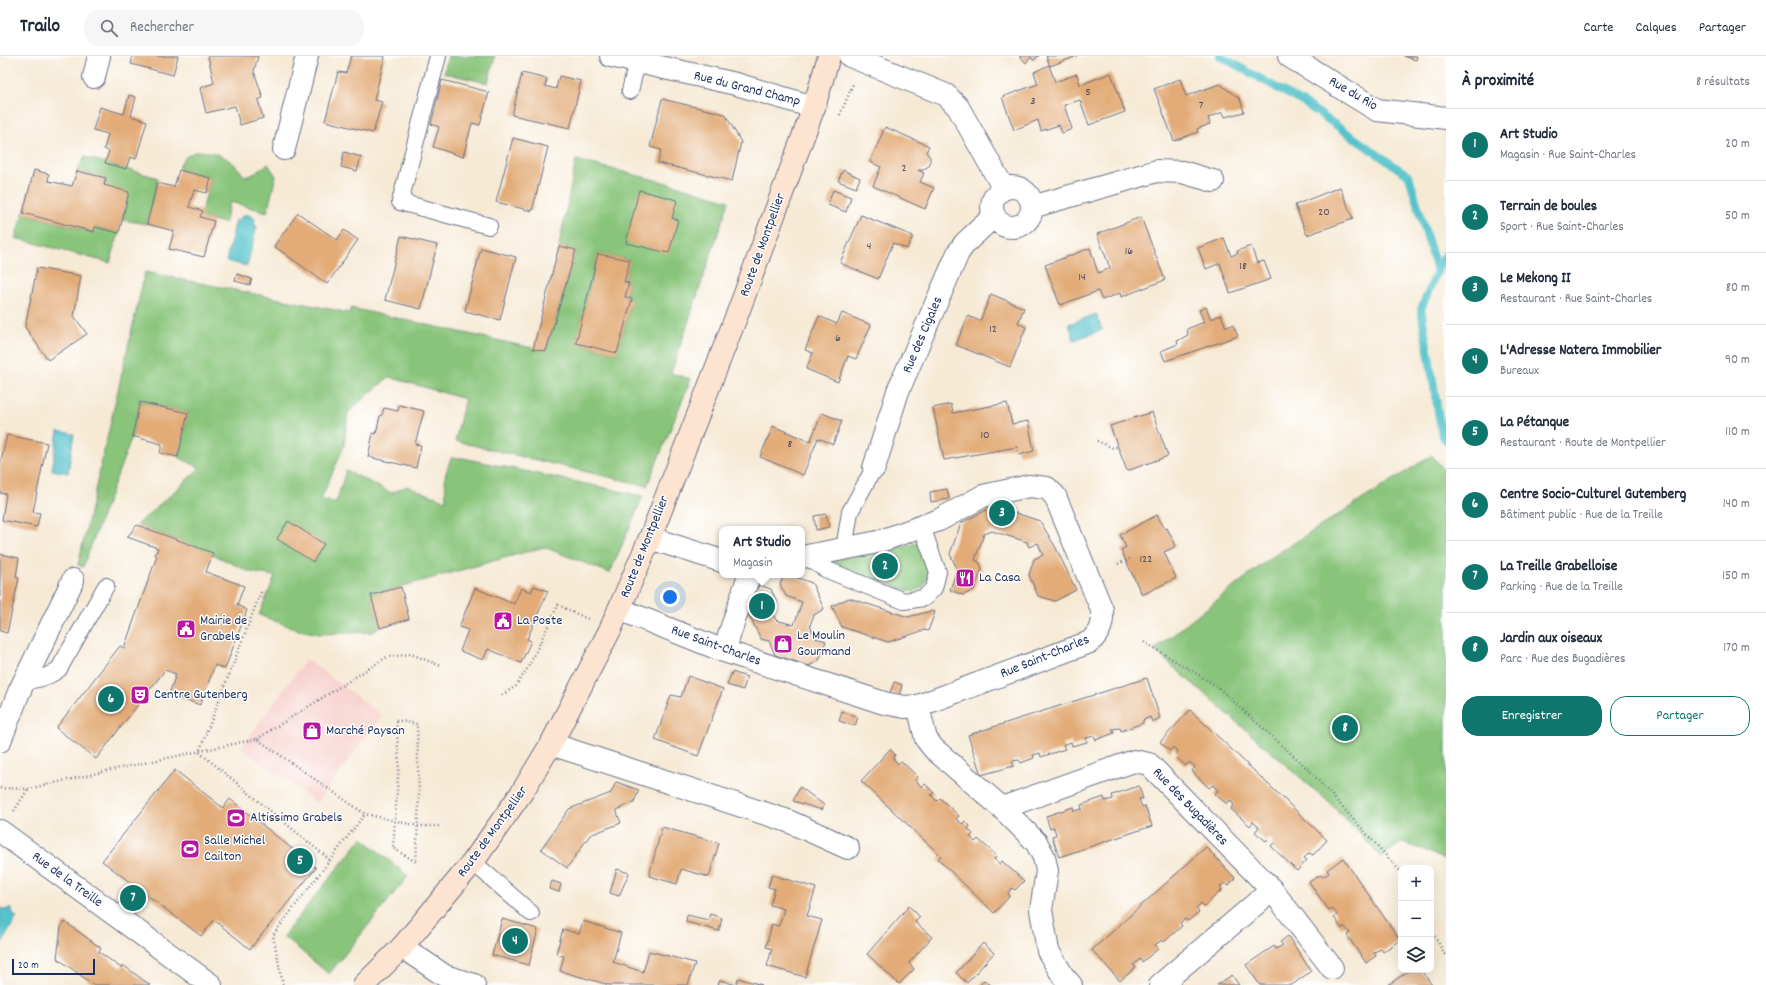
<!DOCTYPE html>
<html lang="fr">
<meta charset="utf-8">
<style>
:root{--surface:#fff;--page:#f6f6f7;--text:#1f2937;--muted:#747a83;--line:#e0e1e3;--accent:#0f766e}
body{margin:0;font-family:Dekko,sans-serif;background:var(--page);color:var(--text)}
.controls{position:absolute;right:12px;bottom:12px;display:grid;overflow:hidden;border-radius:8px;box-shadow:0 4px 16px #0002}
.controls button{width:36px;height:36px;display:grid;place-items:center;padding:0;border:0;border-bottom:1px solid var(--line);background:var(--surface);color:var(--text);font:20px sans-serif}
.scale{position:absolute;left:12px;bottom:10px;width:83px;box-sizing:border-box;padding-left:4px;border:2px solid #1b2f5e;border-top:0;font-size:11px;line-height:14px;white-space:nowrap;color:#1b2f5e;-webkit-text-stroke:3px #fff;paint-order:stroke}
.you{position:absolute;left:670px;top:541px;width:14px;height:14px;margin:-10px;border:3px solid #fff;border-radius:50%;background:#1a73e8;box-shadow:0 0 0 6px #1a73e833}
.badge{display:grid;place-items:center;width:26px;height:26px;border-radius:50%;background:var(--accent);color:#fff;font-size:13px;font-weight:700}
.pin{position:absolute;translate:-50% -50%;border:2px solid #fff;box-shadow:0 1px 4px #0006}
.popup{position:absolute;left:719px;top:470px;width:86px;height:52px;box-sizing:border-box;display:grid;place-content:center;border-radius:8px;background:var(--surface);filter:drop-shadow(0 1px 3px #0005);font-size:13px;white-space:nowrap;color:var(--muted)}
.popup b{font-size:15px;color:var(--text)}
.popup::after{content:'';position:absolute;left:50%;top:100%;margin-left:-8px;border:8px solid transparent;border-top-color:var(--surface)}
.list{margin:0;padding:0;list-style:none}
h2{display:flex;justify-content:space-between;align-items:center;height:52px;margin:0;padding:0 16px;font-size:17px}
h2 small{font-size:13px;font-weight:400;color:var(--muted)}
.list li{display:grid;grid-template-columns:26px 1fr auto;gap:12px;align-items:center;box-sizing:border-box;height:72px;padding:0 16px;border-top:1px solid var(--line)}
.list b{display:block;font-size:15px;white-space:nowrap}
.list p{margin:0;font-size:13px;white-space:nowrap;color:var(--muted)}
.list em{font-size:13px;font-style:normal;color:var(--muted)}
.actions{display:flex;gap:8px;padding:12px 16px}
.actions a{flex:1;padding:9px 0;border:1px solid var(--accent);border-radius:16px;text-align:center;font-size:14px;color:var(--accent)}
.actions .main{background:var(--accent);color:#fff}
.icon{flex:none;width:22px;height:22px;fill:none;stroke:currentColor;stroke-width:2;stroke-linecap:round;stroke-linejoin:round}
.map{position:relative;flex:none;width:1446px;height:929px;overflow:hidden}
header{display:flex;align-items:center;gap:24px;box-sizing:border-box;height:56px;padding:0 20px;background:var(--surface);border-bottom:1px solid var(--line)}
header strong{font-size:19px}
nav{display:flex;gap:22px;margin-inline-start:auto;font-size:14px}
.search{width:280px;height:36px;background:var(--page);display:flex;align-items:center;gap:10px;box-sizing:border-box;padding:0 14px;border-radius:16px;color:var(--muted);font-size:15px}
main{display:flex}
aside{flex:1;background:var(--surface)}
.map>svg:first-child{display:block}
.built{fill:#f7d0cc}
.green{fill:#88c479;stroke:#527a6c;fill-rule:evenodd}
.water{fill:#55c3cb;stroke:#387994}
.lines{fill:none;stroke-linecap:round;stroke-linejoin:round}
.stream{stroke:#55c3cb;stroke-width:8}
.building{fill:#e2ab77}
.lane-casing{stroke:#687088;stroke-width:18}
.street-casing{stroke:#687088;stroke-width:24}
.secondary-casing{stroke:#687088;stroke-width:24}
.path{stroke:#687088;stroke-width:2.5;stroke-dasharray:1 3;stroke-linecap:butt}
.lane{stroke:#fff;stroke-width:16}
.street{stroke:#fff;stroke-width:22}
.secondary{stroke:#fde4d1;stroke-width:22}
.labels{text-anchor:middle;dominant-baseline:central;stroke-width:3;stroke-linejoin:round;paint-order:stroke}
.number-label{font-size:12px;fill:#4d4e64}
.street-label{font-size:14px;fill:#1b2f5e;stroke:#fff}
.poi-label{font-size:14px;fill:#1b2f5e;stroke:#fff;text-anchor:start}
</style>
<header>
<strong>Trailo</strong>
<div class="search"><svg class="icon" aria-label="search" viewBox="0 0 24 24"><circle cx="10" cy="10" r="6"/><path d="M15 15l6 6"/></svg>Rechercher</div>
<nav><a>Carte</a><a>Calques</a><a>Partager</a></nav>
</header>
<main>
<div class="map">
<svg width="1446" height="929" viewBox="0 0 1446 929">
<rect width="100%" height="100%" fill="#fff"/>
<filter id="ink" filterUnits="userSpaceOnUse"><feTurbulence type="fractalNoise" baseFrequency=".025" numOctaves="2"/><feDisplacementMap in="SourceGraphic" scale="8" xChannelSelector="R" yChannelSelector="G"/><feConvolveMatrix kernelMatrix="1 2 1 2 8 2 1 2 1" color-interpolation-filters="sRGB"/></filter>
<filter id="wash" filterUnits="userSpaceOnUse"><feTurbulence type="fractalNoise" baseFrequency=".012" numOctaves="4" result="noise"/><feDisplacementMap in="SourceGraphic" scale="16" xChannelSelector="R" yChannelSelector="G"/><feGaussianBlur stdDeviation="0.9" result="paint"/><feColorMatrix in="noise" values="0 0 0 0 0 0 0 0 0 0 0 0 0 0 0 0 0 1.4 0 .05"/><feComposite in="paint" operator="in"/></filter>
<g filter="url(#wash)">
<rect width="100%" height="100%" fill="#f6ead5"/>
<path class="built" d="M306,603L382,659L317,747L241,692Z"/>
<path class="green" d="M448,0H495L488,27L444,17Z
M199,95C218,96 233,103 244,120H250L268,108L276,120L267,156L230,146L225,167L200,161L211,122L179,114C180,103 189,97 199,95Z
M85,101L158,122L147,168L122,164L104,129L106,122L77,115Z
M576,104L671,128L729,145L671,317L691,323L647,430L455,385L465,343L389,321L348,356L344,390L321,443L336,447L346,414L391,437L407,430L446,445L445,420L451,402H463L643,440L610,517L544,491L371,539L380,572L372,576L320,578L299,574L259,559L275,520L250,516L202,493L137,469L200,412L178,401L188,357L140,346L132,380L83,511L78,509L145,216L350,257L351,252L546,295L576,194L559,190ZM598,198L630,204L624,226L629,227L625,241L632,243L617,297L576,287Z
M23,157L93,176L95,171L119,177L110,207L15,182Z
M1432,399L1446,417V805L1425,794L1401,787L1381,801L1333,750L1154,594L1269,503Z
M918,487L930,515L923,531L913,536L870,522L831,505Z
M362,782L408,820L329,918L283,880Z"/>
<path class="water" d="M245,159H249L255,163L254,169L257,170L247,210L226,205L236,164L239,165L241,161Z
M1096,258L1102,274L1074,284L1069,268Z
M58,375L74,378L68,417L52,414Z
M2,852L5,854L10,852L13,856V859L17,861L0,890V855Z"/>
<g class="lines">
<path class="stream" d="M1220,0L1304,47L1409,120L1437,215
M1446,198L1437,215L1421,253L1442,379L1446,385"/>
</g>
<g id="blocks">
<path class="building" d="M133,0H178L173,19L131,8Z
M208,0H258L254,15L263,42L258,44L263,62L240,69L235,50L206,57L200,32L214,27Z
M351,0H385L374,44L382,46L373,77L325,65L338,16L346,17Z
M1019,0H1039L1033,4L1031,1L1026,7Z
M1046,0H1077L1050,10Z
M1404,0H1417L1416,4Z
M1049,9L1055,26L1077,18L1080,29L1111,17L1125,56L1089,69L1080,44L1064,49L1072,73L1062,77L1059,69L1041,75L1038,64L1014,74L1002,41L1038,28L1034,16Z
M522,17L547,23L545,30L556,33L559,20L581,25L570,72L512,59Z
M1180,23L1186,40L1220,28L1240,43L1244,56L1225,61L1223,56L1208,62L1210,68L1197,73L1198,76L1174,85L1154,33Z
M442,24L489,36L480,69L472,67L463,101L433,91L439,71L431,68Z
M129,39L136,41L131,60L147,65L136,103L130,101L126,113L105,107L109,95L104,93L108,78L93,74L100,51L124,58Z
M662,43L725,58L741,86L732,125L658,107L661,94L650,91Z
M885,71L929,90L926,96L930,101V109L923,114H918L924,117L920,126L934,132L925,153L873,130L881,111L870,106Z
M513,82L548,91L532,155L496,146Z
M344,96L361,101L357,115L341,111Z
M34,114L49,118L48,125L72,130L77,115L106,122L104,129L129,136L119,177L95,171L94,176L23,157Z
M179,114L211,122L207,137L194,134L189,151L203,155L200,161L214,165L204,201L169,193L174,175L147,168L157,127L174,131Z
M843,114L860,122L856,132L838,125Z
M1340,131L1353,163L1307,179L1295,149Z
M639,134L677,144L672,162L678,164L669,197L626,187Z
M833,134L851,141L846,156L828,149Z
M298,157L337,184L344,174L358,184L327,228L274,190Z
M861,159L913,180L907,193L893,187L878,223L840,207Z
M1141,161L1165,224L1121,241L1120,237L1102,244L1098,235L1060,249L1045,209L1090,192L1098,217L1110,212L1097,178Z
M401,180L437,189L421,253L385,244Z
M1224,182L1231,200L1238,197L1237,195L1251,190L1257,207L1264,205L1271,223L1230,237L1220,207L1206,213L1198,192Z
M559,190L576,194L546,295L533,293Z
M481,192L516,201L500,264L465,255Z
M598,198L630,204L624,226L629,227L625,241L632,243L617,297L576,287Z
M37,212L81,220L74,260L87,278L48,304L25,271Z
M237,218L252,223L250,229L235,225Z
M991,238L1024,252L1018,267L1026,271L1010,311L956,289L968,260L980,265Z
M1206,251L1211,263L1221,259L1226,271L1233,269L1238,280L1165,305L1161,295L1178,288L1177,285L1188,279L1187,273L1204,266L1199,254Z
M842,257L871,269L856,303L848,300L838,326L806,313L813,297L805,294L819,260L837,268Z
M140,346L188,357L178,401L160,397L162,388L132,380Z
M1007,347L1012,368L1028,365L1034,395L1019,399L1017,391L944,404L933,352L951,348L953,357Z
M399,349L424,355L415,388L421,389L416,412L368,401L373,377L376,378L380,360L382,359L384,352L398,355Z
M1152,356L1168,400L1127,415L1110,370Z
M822,357L842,365L833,388L818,382L803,419L760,401L773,370L810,386Z
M7,379L47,387L33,456L40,457L37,471L2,464L6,438L0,437V408Z
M947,433L949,443L931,446L930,436Z
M994,450L1040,465L1056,492L1076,534L1055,545L1038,540L1029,519L1034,503L1043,499L1038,487L1029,491L1027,486L992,475L984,478L975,504L979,506L982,513L974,534L963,539L950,534L957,513L950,498L961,467Z
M826,458L829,471L816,474L814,460Z
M1157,459L1165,473L1167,472L1176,490L1164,496L1176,522L1142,539L1121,494L1126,491L1120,479Z
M288,465L324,488L313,506L277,483Z
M137,469L213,497L206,516L244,530L237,549L247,554L225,613L215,609L200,649L169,638L176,618L165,614L96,703L56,672L120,590L124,592L157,500L155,499L158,492L127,481Z
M0,498L19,502L16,521L19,522L7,577L0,575Z
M784,519H790L812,527L824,553L814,559L810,569L815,582L826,585L819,604L809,610L775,599L769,585L761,583L748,557L759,529L771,533L777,547L773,558L776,564L794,569L802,546L786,540L780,528Z
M534,530L548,535L527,583L531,585L521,607L488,593L483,604L460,595L468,574L459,571L475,532L514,548L521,532L531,536Z
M401,531L409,563L380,572L371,539Z
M849,542L908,561L931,555L935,556L928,575L925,574L888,586L842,571L832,550Z
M732,616L747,621L743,634L727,629Z
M688,620L723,633L698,700L655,684L671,639L681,641Z
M1147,622L1160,662L1152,666L1150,661L1143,664V667L1121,675L1120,672L1112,673L1114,677L1096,684L1094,680L1086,682L1087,686L1072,690L1071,686L1063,689L1065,693L1041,701L1040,697L1033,699L1034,702L1021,707L1019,704L1012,705L1014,710L981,719L968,679Z
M894,626L902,629L899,640L890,637Z
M1190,654L1327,784L1313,799L1309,797L1304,802L1307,804L1297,815L1271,790L1274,787L1269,782L1266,785L1255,776L1259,771L1253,766L1250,770L1231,753L1234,749L1230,744L1227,748L1214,738L1218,735L1213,729L1209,732L1192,715L1195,711L1189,706L1186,710L1175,700L1178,696L1173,691L1170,695L1160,686Z
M842,655L858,661L855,670L839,665Z
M890,693L895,699L893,702L898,708L901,705L918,721L915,724L922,731L925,728L934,737L931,739L937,745L940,742L959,760L956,763L962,768L965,765L970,770L968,773L973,778L970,781L975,786L978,783L997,800L994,803L1000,808L1002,805L1024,825L1015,834L1012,832L1008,837L1010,840L994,857L938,803L941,800L861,725Z
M175,714L223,752L230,743L316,812L250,893L214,864L201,880L102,805Z
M616,726L639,734L634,746L616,754L621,767L590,779L567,812L541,793L569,753L611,737Z
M1139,730L1143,743H1139L1142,751L1145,750L1152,770L1059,801L1052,780L1056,779L1054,771L1050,773L1046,760L1073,751L1074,755L1082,753L1081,749L1104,741L1105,745L1113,743L1112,739Z
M800,731L824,749L822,754L793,745Z
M662,771L719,787L709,821L681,813L677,828L649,820Z
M1206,791L1235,822L1228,830L1225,827L1220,831L1222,834L1204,850L1201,847L1196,853L1199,856L1188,865L1185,863L1180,867L1182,870L1164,886L1162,884L1155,889L1158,893L1142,906L1140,903L1133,909L1136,911L1120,925L1092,894Z
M1343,802L1400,884L1383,896L1381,893L1374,896L1376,900L1366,907L1347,879L1350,877L1344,870L1342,873L1334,861L1337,859L1332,852L1329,854L1309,826L1320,819L1323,821L1329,817L1327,814Z
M617,813L629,817L619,840L610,837Z
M772,819L816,832L807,860L822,864L805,921L767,910L772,893L766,891L772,868L779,870L784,853L770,849L775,833L768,831Z
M552,825L561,828L559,836L549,833Z
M909,850L920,861L915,866L932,881L909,907L914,913L899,928L867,898Z
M710,858L722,862L719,875L686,866L687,859L708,864Z
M502,863L538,873L529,909L492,899Z
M583,865L621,877L613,906L643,916L649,895L695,907L688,929H609L560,915L564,900L556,898L563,873L579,878Z
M65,866L101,892L99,896L121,912L123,909L150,929H94L57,902L61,871Z
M1288,880L1311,915L1292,929H1260L1246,909L1274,890L1276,893L1283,889L1280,886Z
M983,887L994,897L967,927L956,917Z
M1410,914H1421L1432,929H1388Z
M1232,919L1239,929H1217Z
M738,922L762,929H736Z
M720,924L736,929H718Z
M984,924L991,929H980Z"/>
</g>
</g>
<g filter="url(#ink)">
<use href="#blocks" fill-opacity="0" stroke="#687088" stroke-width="1"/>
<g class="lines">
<defs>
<path id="lane" d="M438,0L400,146L489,170
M630,35L637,6
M844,493L850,456L874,412
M805,500L825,513L904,545L924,542L934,532L938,516L922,471
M23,625C37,624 47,622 59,613L106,530
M473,806L531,857"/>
<path id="street" d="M611,0L736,28L814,51
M850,0L946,39L958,51L1004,133
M1289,0L1377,54L1446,62
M94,21L99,0
M284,93L307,0
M992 151a20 20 0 1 1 40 0a20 20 0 1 1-40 0Z
M1032,151L1157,115L1182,116L1213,125
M874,412L898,335L958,197L965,187L994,160
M650,482L722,505
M619,553L724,595L884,647L905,651L918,650L1090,586C1100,576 1103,568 1102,554L1055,440L1047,432L1029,430L983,440L939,464L878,486L802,501
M724,595L749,519
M918,650L926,683L934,693L1002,752L1036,786L1044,801L1047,815L1041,854L1048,895L1063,920L1071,929
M0,685L19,636L73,524
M551,688L788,765L848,792
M1002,752L1134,705L1149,708L1272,834L1160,929
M0,775L211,929
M1272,834L1332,912
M402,891L445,920L474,929"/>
<path id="secondary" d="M364,929L402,891L443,842L473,806L522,736L551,688L610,574L650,482L740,251L814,51L829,0"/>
</defs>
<use href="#lane" class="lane-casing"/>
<use href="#street" class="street-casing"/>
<use href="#secondary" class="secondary-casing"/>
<path class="path" d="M840,59L853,28
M1097,385L1113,392L1118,391
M1118,508L1131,502
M261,536L199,696L330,804
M1144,586L1215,629L1307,712L1401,816
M502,639L516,630L529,610L558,549L588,563
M396,664L417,668L419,740L416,806L393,792L399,706Z
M257,683L387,601L411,598L441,610
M0,732L28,733L111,714L257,683L365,758L418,770H440
M14,755L28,733
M1431,873L1446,901
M283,929L273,879L365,758"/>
<use href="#lane" class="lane"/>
<use href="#street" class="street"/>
<use href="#secondary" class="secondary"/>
</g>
</g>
<defs>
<symbol id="restaurant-square" viewBox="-11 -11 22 22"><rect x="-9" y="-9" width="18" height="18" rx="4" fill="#b5179e" stroke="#fff"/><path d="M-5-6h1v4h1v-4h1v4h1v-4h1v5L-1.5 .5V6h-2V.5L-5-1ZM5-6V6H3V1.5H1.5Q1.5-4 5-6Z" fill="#fff"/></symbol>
<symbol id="civic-square" viewBox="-11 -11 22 22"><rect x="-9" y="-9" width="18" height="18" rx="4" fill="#b5179e" stroke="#fff"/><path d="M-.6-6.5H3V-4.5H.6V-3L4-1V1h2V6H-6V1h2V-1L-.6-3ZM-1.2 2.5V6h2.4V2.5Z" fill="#fff"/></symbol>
<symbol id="shop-square" viewBox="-11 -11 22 22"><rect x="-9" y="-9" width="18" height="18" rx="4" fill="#b5179e" stroke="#fff"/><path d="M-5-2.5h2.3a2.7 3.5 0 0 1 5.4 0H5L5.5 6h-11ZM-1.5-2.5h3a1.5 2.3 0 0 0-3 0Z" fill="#fff"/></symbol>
<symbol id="theatre-square" viewBox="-11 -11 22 22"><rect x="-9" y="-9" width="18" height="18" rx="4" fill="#b5179e" stroke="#fff"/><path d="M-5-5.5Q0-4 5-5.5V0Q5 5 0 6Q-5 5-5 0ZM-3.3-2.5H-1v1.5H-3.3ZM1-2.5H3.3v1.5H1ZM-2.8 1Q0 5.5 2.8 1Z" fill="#fff"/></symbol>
<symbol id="stadium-square" viewBox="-11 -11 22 22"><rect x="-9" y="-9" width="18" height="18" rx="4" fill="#b5179e" stroke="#fff"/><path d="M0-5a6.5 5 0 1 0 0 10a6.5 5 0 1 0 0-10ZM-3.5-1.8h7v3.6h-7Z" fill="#fff"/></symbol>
</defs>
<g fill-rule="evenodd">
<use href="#restaurant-square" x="954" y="511" width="22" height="22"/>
<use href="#civic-square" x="492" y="554" width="22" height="22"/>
<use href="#civic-square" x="175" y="562" width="22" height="22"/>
<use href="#shop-square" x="772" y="577" width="22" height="22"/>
<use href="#theatre-square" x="129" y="628" width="22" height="22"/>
<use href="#shop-square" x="301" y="664" width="22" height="22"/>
<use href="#stadium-square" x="225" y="751" width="22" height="22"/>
<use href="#stadium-square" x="179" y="782" width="22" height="22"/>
</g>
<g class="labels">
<g class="number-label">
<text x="1088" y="36">5</text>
<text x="1033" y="45">3</text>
<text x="1201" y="49">7</text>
<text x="904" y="112">2</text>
<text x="1324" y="156">20</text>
<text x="869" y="190">4</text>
<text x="1129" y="195">16</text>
<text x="1243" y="210">18</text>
<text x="1082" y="221">14</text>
<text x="993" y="273">12</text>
<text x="838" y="282">6</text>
<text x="985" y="379">10</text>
<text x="790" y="388">8</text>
<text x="1146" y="503">122</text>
</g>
<g class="street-label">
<text transform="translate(747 33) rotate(14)">Rue du Grand Champ</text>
<text transform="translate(1353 38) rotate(30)">Rue du Rio</text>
<text transform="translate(763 189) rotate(-70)">Route de Montpellier</text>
<text transform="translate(923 279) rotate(-67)">Rue des Cigales</text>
<text transform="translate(645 491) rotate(-68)">Route de Montpellier</text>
<text transform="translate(716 590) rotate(20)">Rue Saint-Charles</text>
<text transform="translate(1045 601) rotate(-22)">Rue Saint-Charles</text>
<text transform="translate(1190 751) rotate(46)">Rue des Bugadières</text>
<text transform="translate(493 776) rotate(-54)">Route de Montpellier</text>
<text transform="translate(67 824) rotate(36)">Rue de la Treille</text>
</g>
<g class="poi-label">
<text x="979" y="522">La Casa</text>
<text x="200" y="565">Mairie de<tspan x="200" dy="16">Grabels</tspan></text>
<text x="517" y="565">La Poste</text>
<text x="797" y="580">Le Moulin<tspan x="797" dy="16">Gourmand</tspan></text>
<text x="154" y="639">Centre Gutenberg</text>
<text x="326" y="675">Marché Paysan</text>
<text x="250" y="762">Altissimo Grabels</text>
<text x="204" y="785">Salle Michel<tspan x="204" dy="16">Cailton</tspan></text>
</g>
</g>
</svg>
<div class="controls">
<button>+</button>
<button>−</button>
<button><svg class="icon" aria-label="layers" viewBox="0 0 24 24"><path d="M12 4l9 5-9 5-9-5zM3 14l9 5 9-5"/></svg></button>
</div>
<div class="scale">20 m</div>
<div class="you"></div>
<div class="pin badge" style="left:762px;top:550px">1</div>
<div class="popup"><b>Art Studio</b>Magasin</div>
<div class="pin badge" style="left:885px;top:510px">2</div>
<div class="pin badge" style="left:1002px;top:457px">3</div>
<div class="pin badge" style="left:515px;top:885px">4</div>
<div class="pin badge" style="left:300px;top:805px">5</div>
<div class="pin badge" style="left:111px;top:643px">6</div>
<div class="pin badge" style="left:133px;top:842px">7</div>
<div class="pin badge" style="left:1345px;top:672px">8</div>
</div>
<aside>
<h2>À proximité<small>8 résultats</small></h2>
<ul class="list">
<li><span class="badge">1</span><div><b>Art Studio</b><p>Magasin · Rue Saint-Charles</p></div><em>20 m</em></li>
<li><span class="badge">2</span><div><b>Terrain de boules</b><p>Sport · Rue Saint-Charles</p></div><em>50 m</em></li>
<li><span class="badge">3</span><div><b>Le Mekong II</b><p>Restaurant · Rue Saint-Charles</p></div><em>80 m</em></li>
<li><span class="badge">4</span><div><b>L'Adresse Natera Immobilier</b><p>Bureaux</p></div><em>90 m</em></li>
<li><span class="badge">5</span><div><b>La Pétanque</b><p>Restaurant · Route de Montpellier</p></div><em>110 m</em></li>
<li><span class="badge">6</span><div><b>Centre Socio-Culturel Gutemberg</b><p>Bâtiment public · Rue de la Treille</p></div><em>140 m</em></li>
<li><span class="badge">7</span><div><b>La Treille Grabelloise</b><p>Parking · Rue de la Treille</p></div><em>150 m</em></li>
<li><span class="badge">8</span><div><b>Jardin aux oiseaux</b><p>Parc · Rue des Bugadières</p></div><em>170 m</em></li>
</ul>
<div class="actions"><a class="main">Enregistrer</a><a>Partager</a></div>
</aside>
</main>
